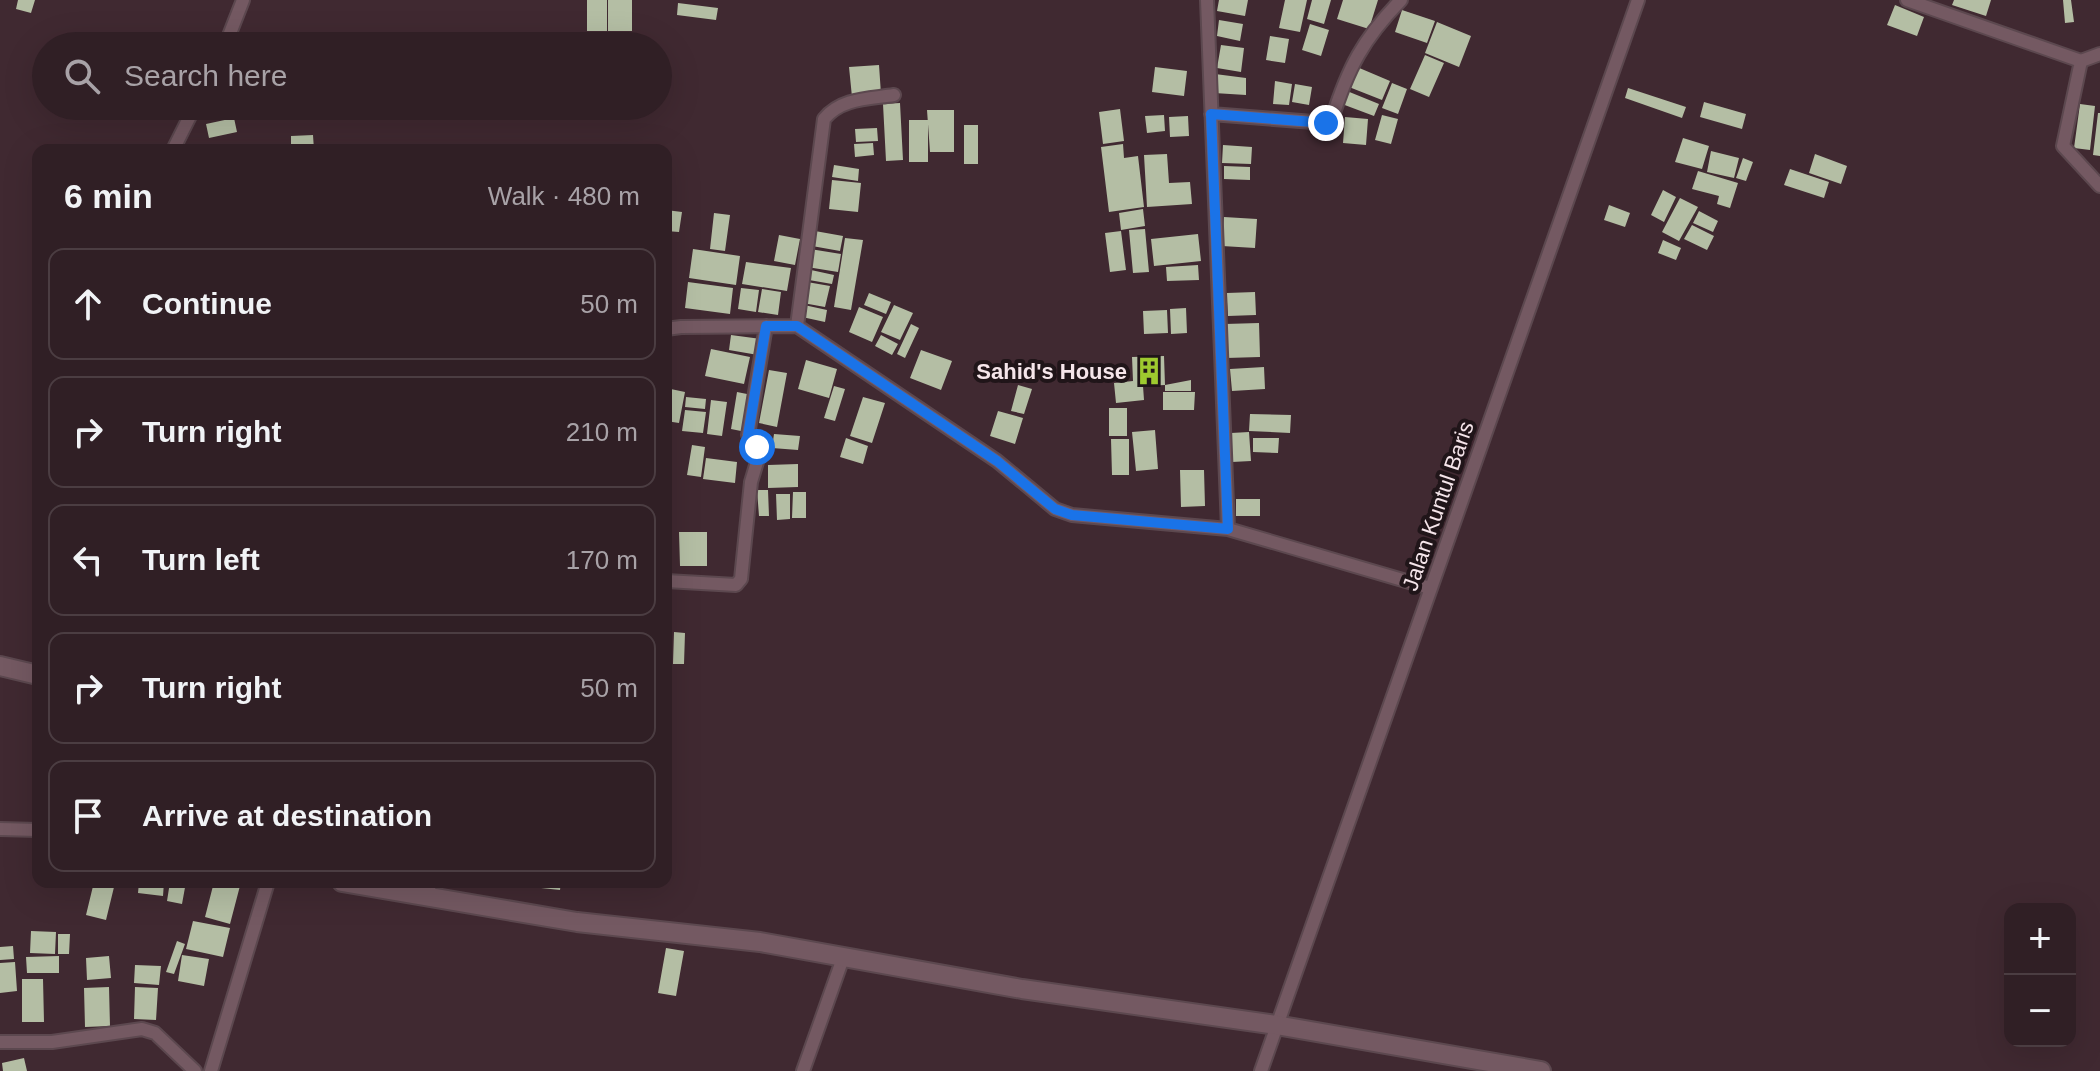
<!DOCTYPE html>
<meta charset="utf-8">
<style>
:root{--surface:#301f25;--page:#3c2c32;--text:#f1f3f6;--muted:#a8a2a7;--line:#4b3d42}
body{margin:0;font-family:Helvetica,sans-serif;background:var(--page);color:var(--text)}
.controls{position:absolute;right:24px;bottom:24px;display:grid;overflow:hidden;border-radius:16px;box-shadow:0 8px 32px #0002}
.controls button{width:72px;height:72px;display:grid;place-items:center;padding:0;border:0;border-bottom:2px solid var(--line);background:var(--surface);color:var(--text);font:40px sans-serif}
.stop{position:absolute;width:24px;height:24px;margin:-18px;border:6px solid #1a73e8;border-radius:50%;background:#fff}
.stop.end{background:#1a73e8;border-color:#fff;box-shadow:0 2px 8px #0008}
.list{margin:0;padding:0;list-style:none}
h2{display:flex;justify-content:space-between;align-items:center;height:104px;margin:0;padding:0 32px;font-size:34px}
h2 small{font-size:26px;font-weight:400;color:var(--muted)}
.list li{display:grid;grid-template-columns:52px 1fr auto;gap:24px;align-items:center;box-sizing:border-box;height:112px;margin:0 16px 16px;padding:0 16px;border:2px solid var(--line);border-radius:16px}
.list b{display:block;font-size:30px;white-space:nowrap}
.list em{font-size:26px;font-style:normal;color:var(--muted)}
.icon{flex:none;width:44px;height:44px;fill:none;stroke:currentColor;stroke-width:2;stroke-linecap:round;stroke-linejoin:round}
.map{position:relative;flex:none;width:2100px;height:1071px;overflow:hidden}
.search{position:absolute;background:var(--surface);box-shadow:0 8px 32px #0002;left:32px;top:32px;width:640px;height:88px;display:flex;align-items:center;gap:20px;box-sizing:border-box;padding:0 28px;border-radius:44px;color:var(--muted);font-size:30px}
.panel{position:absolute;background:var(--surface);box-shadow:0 8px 32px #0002;left:32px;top:144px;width:640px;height:744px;border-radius:16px}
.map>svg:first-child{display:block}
.building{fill:#b4bea4}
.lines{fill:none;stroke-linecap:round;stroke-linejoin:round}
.street-casing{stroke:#5c484f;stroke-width:16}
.secondary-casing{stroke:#5c484f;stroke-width:22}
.street{stroke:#745962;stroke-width:12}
.secondary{stroke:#745962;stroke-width:18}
.route{stroke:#1a73e8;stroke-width:10}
.labels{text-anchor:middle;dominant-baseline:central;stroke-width:8;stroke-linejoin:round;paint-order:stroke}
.poi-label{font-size:22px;font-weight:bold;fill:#f5e5ea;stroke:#201519;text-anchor:end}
.street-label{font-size:22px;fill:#f5e5ea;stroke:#201519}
</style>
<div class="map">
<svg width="2100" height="1071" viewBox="0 0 2100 1071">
<rect width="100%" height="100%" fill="#402931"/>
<path class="building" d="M18,0H35L31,13L16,9Z
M587,0H607V31H587Z
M608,0H632V31H608Z
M1219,0H1248L1245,16L1217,11Z
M1285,0H1307L1300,32L1279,28Z
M1312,0H1331L1324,24L1307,19Z
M1343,0H1378L1369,29L1337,19Z
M1954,0H1991L1986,16L1952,5Z
M2063,0H2071L2074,22L2065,23Z
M678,3L718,8L716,20L677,15Z
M1895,5L1924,17L1917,36L1887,25Z
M1402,10L1435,21L1427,43L1395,32Z
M1219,20L1243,24L1240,41L1217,36Z
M1437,22L1471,36L1459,67L1425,53Z
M1310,24L1329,30L1321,56L1302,50Z
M1270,36L1289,39L1285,63L1266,60Z
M1221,45L1244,48L1241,72L1217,68Z
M1425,55L1444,63L1429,97L1410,89Z
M879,65L881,94L852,97L849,67Z
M1155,67L1187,71L1184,96L1152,92Z
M1357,67L1390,81L1382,100L1349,87Z
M1215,74L1246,78V95L1214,93Z
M1275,81L1292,84L1289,105L1273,104Z
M1392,83L1407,89L1398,114L1382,108Z
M1295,84L1312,87L1309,105L1292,102Z
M1628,88L1686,107L1682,118L1625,98Z
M1347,91L1379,104L1374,116L1342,104Z
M1704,102L1746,114L1742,129L1700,117Z
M900,103L903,160L886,161L883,104Z
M2080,104L2095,106L2090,150L2074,148Z
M1120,109L1124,141L1103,144L1099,112Z
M927,110H954V152H930Z
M2098,113H2100V156L2093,155Z
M1164,115L1165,131L1147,133L1145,116Z
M1382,115L1398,119L1391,144L1375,140Z
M1188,116L1189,136L1170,137L1169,117Z
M1345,117L1368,119L1366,145L1343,143Z
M234,118L237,132L209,138L206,124Z
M909,120H928V162H909Z
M964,125H978V164H964Z
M877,128L878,141L856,142L855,129Z
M313,135L314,150H291V136Z
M1683,138L1709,146L1702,169L1675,162Z
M873,143L874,155L855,157L854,144Z
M1123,144L1124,158L1138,156L1144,207L1109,212L1101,147Z
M1223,145L1252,147L1251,164L1222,163Z
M1711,151L1739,158L1734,178L1707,172Z
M1167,154L1169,183L1190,182L1192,204L1147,207L1144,155Z
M1815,154L1847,166L1841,184L1809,173Z
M1743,158L1753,162L1746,181L1736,178Z
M834,165L859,169L858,181L832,177Z
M1224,166L1250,167V180L1224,179Z
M1790,169L1829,182L1824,198L1784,185Z
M1698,171L1738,183L1730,208L1717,204L1719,196L1692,189Z
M832,180L861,183L858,212L829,209Z
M1663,190L1676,197L1664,222L1651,215Z
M1680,198L1698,207L1679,241L1662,232Z
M1609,205L1630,213L1625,227L1604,220Z
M1143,209L1145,226L1121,230L1119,213Z
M666,210L682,212L679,232L666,231Z
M1699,211L1718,221L1713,232L1693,223Z
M714,213L730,215L725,251L710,249Z
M1224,217L1257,219L1255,248L1222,246Z
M1692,225L1714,236L1707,250L1684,239Z
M1145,229L1149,272L1133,273L1129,230Z
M815,231L843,236L840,251L812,246Z
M1121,231L1126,270L1110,272L1105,233Z
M1198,234L1201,261L1154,266L1151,239Z
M779,235L800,239L795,265L774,261Z
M845,238L863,240L851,310L834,307Z
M1663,240L1681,248L1676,260L1658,253Z
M693,249L740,256L736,285L689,278Z
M810,249L841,254L838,272L807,267Z
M746,262L791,268L787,291L742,284Z
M1198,265L1199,280L1167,281L1166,267Z
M811,270L834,275L832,284L809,280Z
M688,282L733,288L730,314L685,308Z
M807,282L830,286L825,307L803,303Z
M741,288L759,290L756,312L738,309Z
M762,289L781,292L778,315L758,312Z
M1255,292L1256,315L1228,316L1227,293Z
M869,293L891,302L886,314L864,305Z
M804,305L827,310L825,322L802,317Z
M894,305L913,313L900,340L881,332Z
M859,307L883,317L872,342L849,332Z
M1186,308L1187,333L1171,334L1170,309Z
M1167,310L1168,333L1144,334L1143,311Z
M1259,323L1260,357L1226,358L1225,324Z
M911,324L919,328L905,358L897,354Z
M731,335L761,339L758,355L729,350Z
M881,335L898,344L892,355L875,346Z
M711,349L750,357L744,384L705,376Z
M921,350L952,361L941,390L910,378Z
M1164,356L1165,385L1143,386L1144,400L1116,403L1114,383L1133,381L1132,357Z
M806,360L837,369L829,398L798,389Z
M1264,367L1265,389L1232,391L1230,369Z
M769,370L787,373L777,427L759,423Z
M1191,380V391H1165V385Z
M1018,385L1032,389L1024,414L1011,411Z
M834,386L845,389L835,421L824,418Z
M666,388L685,392L679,423L666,421Z
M737,392L752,395L746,432L731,429Z
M1163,392H1195L1194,410H1163Z
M686,397L706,399L705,409L685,407Z
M863,397L885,403L872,443L850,436Z
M711,400L727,402L722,436L707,434Z
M1109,408H1127V436H1109Z
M685,410L706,412L703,433L682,431Z
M998,411L1023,418L1015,444L990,436Z
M1250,414L1291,415L1290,433L1249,431Z
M1155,430L1158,469L1136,471L1132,432Z
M1249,432L1251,461L1232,462L1231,433Z
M774,434L800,436L798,450L772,448Z
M846,438L868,446L863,464L840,457Z
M1253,438H1279L1278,453L1253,452Z
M1111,439H1129V475H1112Z
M692,445L705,447L701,477L687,475Z
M706,458L737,462L735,483L703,479Z
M798,464V487L768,488V465Z
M1180,470H1204L1205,506L1181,507Z
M757,490H768L769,516H759Z
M793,492H806V518H792Z
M776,494H790V519L777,520Z
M1236,499H1260V516H1236Z
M679,532H707V566H680Z
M674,632L685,633L684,664H673Z
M94,882L115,883L106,920L86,915Z
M139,882H164L163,896L138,893Z
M170,882H186L182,904L167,901Z
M214,882H241L230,924L205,917Z
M504,882H561L560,890L504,884Z
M193,921L230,928L223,957L186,949Z
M31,931L56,932L55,954L30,953Z
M58,934H70L69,954H58Z
M177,941L185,944L174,974L166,972Z
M13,946L14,959L0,960V947Z
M666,948L684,951L676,996L658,993Z
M182,955L209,959L204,986L178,981Z
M59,956V973H27L26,957Z
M109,956L111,978L87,980L86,958Z
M15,962L17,991L0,993V963Z
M135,965L161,966L159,985L134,983Z
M22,979H43L44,1022H22Z
M109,987L110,1026L85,1027L84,988Z
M135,987L158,988L156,1020L134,1019Z
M24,1058L27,1071H3L2,1063Z"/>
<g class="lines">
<defs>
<path id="street" d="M1207,0L1228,529
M1907,0L2081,61L2063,146L2100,186
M225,46L243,0
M2081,61L2100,54
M1211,114L1326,123L1332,119C1348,68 1363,39 1401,0
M173,150L195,106
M797,326L824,119C841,98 869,99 894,95
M666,329L681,327L797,326L997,461L1055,509L1072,515L1228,529L1430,588
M666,581L736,585L741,579L751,482L757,462V447L748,435L766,326
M0,829L38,830
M428,895L430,882
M0,1042H52L142,1029L155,1033L195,1071
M211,1071L268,882
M803,1071L843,958
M1261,1071L1638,0"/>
<path id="secondary" d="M0,666L38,675
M342,882L577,922L760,942L1022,989L1276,1025L1541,1071"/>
</defs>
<use href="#street" class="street-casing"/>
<use href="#secondary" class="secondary-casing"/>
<use href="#street" class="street"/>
<use href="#secondary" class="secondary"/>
</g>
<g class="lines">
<path class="route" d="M757,447L748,435L766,326H797L997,461L1055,509L1072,515L1228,529L1211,114L1326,123"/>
</g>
<defs>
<symbol id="building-bare" viewBox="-9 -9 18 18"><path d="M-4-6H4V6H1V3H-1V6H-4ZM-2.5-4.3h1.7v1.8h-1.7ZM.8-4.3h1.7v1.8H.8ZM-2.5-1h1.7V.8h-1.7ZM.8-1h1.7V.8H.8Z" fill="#9eca2f" stroke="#201519" stroke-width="2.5" paint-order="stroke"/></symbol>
</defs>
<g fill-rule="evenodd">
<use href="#building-bare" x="1129" y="351" width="40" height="40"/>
</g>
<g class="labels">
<g class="poi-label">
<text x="1127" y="371">Sahid's House</text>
</g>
<g class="street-label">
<text transform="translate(1438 506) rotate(-71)">Jalan Kuntul Baris</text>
</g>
</g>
</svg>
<div class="controls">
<button>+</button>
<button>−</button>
</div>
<div class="stop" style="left:757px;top:447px"></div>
<div class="stop end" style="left:1326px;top:123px"></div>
<div class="search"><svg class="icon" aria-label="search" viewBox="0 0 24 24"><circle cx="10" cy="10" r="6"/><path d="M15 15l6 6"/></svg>Search here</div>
<section class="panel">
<h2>6 min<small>Walk · 480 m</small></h2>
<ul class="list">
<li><svg class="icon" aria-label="ahead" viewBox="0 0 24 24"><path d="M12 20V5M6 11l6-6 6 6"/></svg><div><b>Continue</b></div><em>50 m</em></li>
<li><svg class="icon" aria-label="right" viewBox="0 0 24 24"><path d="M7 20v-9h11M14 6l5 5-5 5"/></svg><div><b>Turn right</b></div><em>210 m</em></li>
<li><svg class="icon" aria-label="left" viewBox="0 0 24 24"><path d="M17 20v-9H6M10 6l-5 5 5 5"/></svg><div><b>Turn left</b></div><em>170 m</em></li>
<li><svg class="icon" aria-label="right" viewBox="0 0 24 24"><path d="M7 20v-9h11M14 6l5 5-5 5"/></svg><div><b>Turn right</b></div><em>50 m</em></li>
<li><svg class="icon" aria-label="arrive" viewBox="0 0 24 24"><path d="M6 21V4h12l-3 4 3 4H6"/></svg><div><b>Arrive at destination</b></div></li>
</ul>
</section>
</div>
